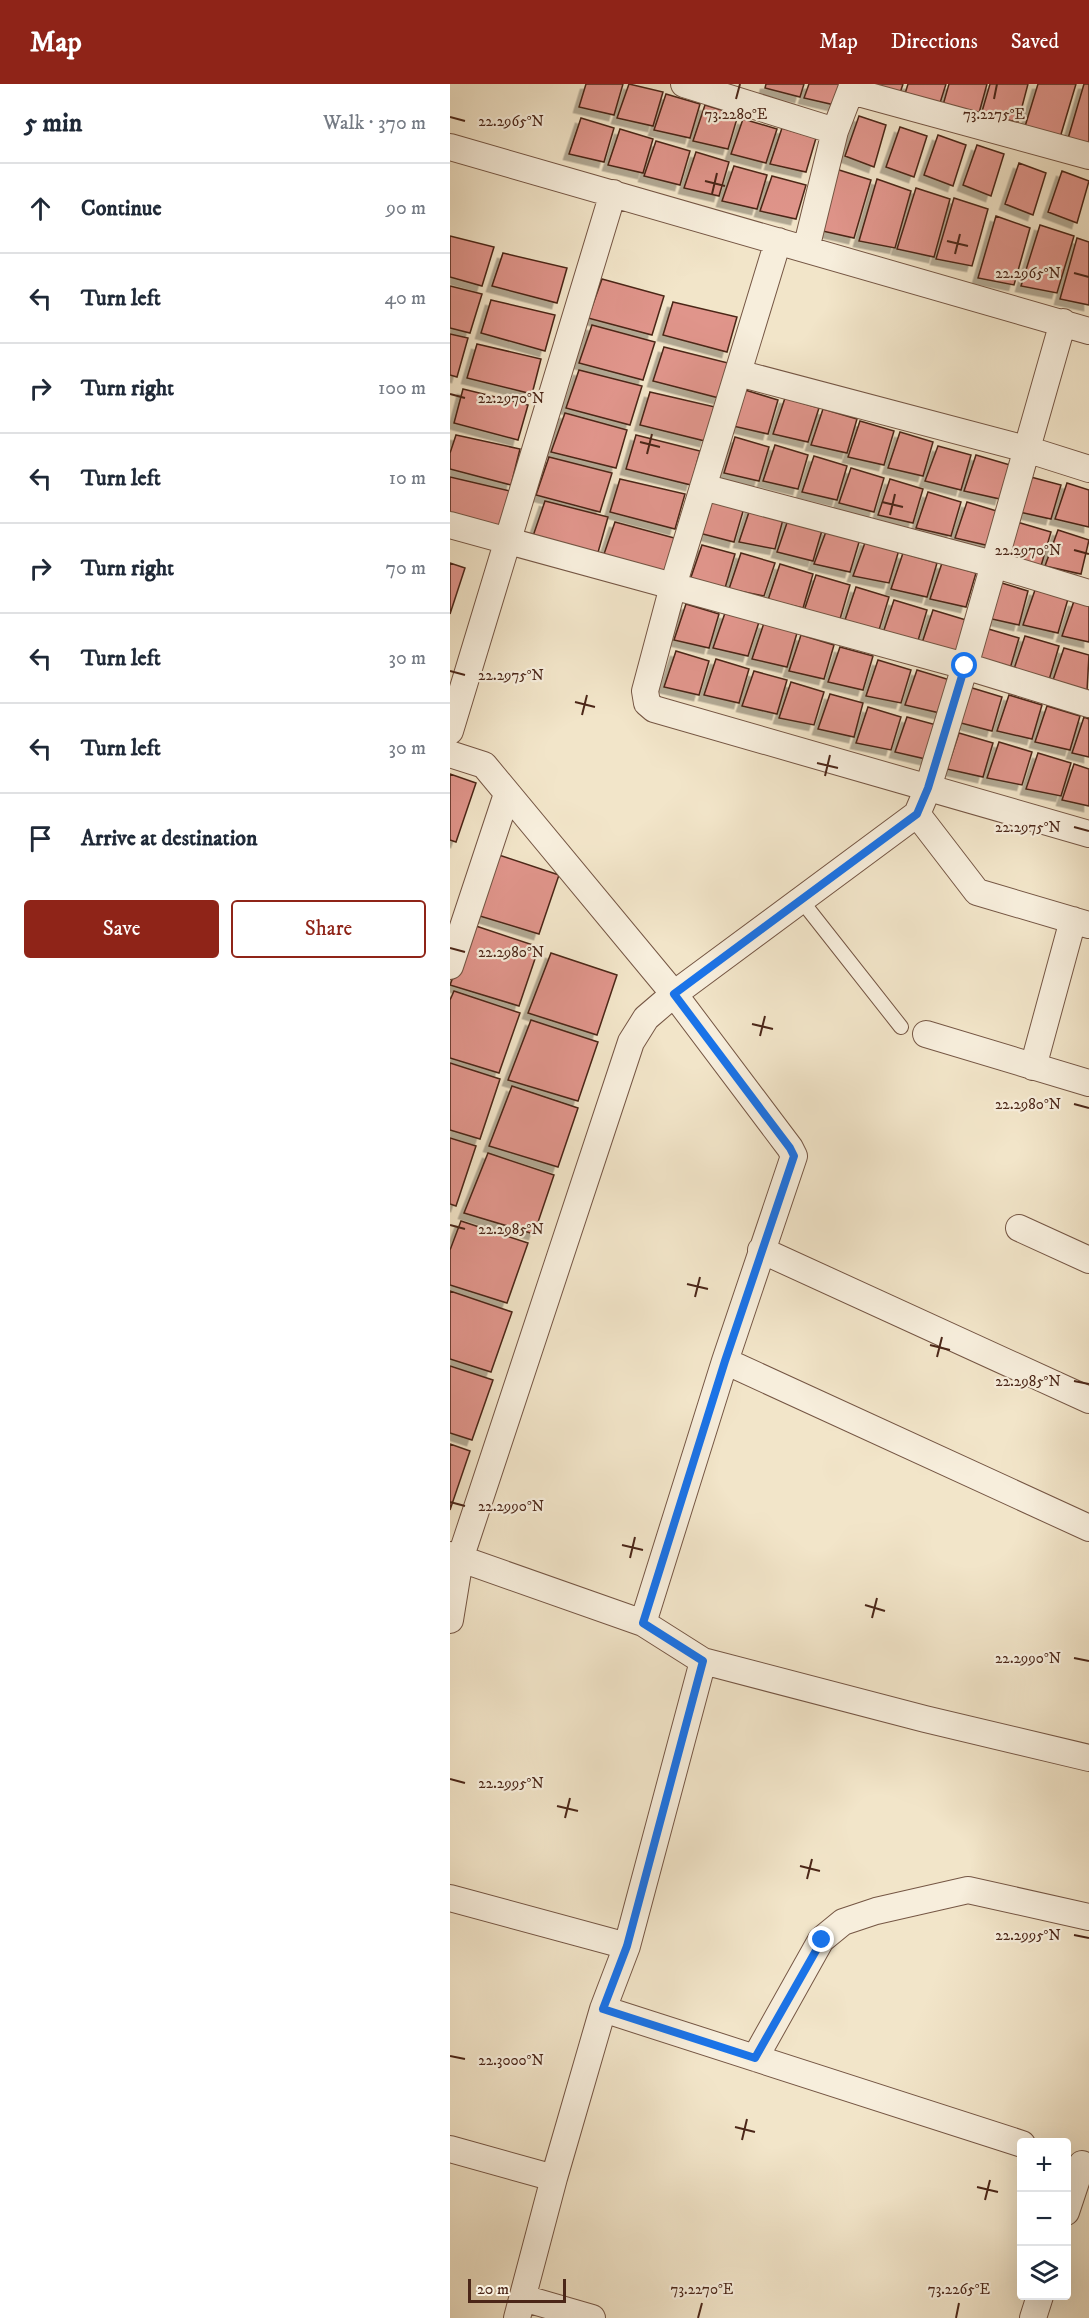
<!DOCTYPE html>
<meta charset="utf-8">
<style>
:root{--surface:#fff;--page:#f6f6f7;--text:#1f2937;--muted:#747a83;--line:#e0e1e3;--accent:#8f2418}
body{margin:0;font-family:"IM FELL DW Pica",serif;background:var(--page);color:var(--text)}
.controls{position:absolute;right:18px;bottom:18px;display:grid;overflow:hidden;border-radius:6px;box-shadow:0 6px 24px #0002}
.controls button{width:54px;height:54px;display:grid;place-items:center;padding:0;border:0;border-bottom:2px solid var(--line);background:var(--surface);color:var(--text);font:30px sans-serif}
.scale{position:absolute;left:18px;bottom:15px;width:98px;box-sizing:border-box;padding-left:6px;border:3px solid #4b2618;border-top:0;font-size:16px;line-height:21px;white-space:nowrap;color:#4b2618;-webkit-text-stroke:4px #f7eedc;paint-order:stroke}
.stop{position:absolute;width:18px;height:18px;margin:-14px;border:4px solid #1a73e8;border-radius:50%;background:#fff}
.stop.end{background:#1a73e8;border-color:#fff;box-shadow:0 2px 6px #0008}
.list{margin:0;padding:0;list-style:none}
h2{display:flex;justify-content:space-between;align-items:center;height:78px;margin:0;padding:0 24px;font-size:26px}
h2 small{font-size:20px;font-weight:400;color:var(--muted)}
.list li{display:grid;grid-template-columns:39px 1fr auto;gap:18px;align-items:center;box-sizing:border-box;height:90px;padding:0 24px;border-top:2px solid var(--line)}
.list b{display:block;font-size:22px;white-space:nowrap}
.list em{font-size:20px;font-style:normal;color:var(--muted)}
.actions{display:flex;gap:12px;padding:18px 24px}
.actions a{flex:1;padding:14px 0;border:2px solid var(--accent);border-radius:6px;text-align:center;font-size:21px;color:var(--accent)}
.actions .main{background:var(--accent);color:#fff}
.icon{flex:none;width:33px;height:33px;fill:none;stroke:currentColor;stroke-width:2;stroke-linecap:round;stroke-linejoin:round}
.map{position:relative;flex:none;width:639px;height:2234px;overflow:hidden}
header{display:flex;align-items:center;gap:36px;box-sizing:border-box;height:84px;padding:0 30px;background:var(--accent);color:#fff}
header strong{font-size:28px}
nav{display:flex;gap:33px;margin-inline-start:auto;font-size:21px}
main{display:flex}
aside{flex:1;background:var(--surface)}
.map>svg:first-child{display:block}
.building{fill:#e0958b;stroke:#4b2618;stroke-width:1.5;filter:url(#shadow)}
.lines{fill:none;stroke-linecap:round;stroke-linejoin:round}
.service-casing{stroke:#755644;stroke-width:16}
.minor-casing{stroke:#755644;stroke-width:28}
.service{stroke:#f7eedc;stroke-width:14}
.minor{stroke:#f7eedc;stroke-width:26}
.route{stroke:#1a73e8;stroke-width:8}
.ticks{fill:none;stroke:#4b2618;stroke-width:2}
.ticks-label{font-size:15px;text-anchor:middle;fill:#4b2618;stroke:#f7eedc;stroke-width:4.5;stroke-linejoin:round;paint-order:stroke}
</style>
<header>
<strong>Map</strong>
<nav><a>Map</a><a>Directions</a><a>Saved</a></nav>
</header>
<main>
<aside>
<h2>5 min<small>Walk · 370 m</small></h2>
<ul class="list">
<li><svg class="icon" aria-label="ahead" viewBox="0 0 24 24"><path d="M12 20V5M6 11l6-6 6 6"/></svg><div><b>Continue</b></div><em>90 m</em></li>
<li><svg class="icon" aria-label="left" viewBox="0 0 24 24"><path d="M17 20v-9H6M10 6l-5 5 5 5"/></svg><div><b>Turn left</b></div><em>40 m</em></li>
<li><svg class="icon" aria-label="right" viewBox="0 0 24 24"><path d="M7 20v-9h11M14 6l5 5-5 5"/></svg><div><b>Turn right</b></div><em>100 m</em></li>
<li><svg class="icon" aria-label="left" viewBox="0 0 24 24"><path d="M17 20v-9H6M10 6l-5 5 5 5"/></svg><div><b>Turn left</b></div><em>10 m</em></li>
<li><svg class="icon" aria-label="right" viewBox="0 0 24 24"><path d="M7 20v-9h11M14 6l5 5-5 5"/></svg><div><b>Turn right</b></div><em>70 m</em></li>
<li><svg class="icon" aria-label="left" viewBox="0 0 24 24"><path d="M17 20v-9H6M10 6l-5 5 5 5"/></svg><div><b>Turn left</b></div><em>30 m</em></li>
<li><svg class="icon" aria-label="left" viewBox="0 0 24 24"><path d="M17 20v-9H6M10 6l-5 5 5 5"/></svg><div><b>Turn left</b></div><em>30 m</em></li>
<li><svg class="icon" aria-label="arrive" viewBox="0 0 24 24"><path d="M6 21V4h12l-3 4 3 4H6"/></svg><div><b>Arrive at destination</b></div></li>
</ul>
<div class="actions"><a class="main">Save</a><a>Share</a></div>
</aside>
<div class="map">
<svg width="639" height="2234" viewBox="0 0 639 2234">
<defs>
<filter id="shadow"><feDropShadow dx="-5.5" dy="5.5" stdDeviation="0" flood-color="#0004"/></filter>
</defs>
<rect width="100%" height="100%" fill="#f2e5c9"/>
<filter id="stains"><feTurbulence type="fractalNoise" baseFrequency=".00333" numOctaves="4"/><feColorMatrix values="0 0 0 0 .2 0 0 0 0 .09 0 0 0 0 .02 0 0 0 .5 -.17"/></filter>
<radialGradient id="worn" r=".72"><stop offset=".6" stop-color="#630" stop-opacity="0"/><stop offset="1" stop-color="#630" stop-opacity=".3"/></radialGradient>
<path class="building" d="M136,0H173L164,31L129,23Z
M179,0L213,8L203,42L167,34Z
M316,0H354L350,13L315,4Z
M359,0H396L389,22L354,14Z
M414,0H453L450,9Z
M458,0H496L490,19L454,13Z
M499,0H537L529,29L493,21Z
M540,0H578L568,38L531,31Z
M588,0H626L609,57L573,49Z
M634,0H639V62L617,58Z
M216,10L250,20L240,54L204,46Z
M255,21L288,31L278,65L243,57Z
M409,32L436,41L424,83L395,72Z
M131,34L164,44L154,78L119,70Z
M293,35L327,45L316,79L281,70Z
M450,43L477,52L464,93L436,83Z
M332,44L366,54L356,88L320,80Z
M170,45L203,55L193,89L158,81Z
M488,51L516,61L503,102L474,91Z
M206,57L240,67L230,101L194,92Z
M527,61L554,70L541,112L513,101Z
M246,68L279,78L269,112L234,104Z
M569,79L596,89L583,131L555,120Z
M284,82L317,91L307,125L272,117Z
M386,85L421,96L404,154L368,146Z
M612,87L639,97L627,139L598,128Z
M322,92L356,101L346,135L310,127Z
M427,95L461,107L445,164L409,157Z
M466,104L500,115L484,173L447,165Z
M504,114L538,125L522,182L486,175Z
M546,132L580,144L564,201L528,194Z
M590,141L624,152L607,209L571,202Z
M0,152L44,163L32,202L0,193Z
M627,154L639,158V221L610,215Z
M53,169L117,184L107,219L42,202Z
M152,195L214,212L202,251L138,234Z
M0,202L32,210L20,249L0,244Z
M41,216L105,231L95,267L31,249Z
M223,218L287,233L277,268L213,251Z
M142,241L205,258L193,296L129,279Z
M0,250L18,254L7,293L0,291Z
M27,260L91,275L82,310L17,294Z
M214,263L278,279L269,314L203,297Z
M129,286L192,302L180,341L116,324Z
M13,305L78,321L68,356L4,339Z
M295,306L328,316L318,350L283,342Z
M200,308L265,323L255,357L190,341Z
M335,314L369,324L358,358L323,350Z
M373,325L407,335L397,369L361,361Z
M115,329L177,346L166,384L101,368Z
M410,337L444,347L434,381L398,373Z
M450,348L483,358L473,392L438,384Z
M6,351L70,365L61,401L0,385V369Z
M186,351L250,367L241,401L176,385Z
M285,353L319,363L309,397L274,389Z
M325,361L358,371L348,405L313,397Z
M488,362L521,371L511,406L475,397Z
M526,371L560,381L550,415L514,407Z
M364,372L397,382L387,416L352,408Z
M99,373L162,389L150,428L86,411Z
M401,384L434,394L424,428L389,419Z
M577,392L611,401L601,435L565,427Z
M0,393L60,407L50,442L0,429Z
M170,395L235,410L225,445L160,428Z
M440,395L473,405L463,439L428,431Z
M617,399L639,406V443L605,435Z
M478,408L511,418L501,452L466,444Z
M261,414L294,424L284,458L249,449Z
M95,417L158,433L147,472L82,455Z
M517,418L550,428L540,462L505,454Z
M301,422L334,432L325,465L289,458Z
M339,433L373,443L363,477L327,468Z
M165,438L228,455L217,493L152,476Z
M567,438L601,448L591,482L555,474Z
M377,445L410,455L400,488L364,480Z
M608,446L639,456L631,490L595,482Z
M416,456L449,466L439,499L403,492Z
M252,461L285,470L275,504L240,496Z
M291,469L325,479L314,512L279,505Z
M453,469L487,479L477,513L441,505Z
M0,479L15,484L0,530Z
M492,479L526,489L516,523L480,515Z
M330,480L363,490L353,524L318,516Z
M366,491L400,501L390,535L354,527Z
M545,497L578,507L569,541L533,533Z
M406,503L439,513L429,546L394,539Z
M585,506L618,515L608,549L573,541Z
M444,516L477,526L467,560L432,552Z
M624,517L639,521V558L612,552Z
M236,520L269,530L259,564L224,556Z
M483,526L516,536L506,569L471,562Z
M275,529L309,538L298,572L263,564Z
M314,539L347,549L337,583L302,575Z
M535,544L569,554L559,588L523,580Z
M351,551L384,561L374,595L339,587Z
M575,552L609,562L599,596L563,588Z
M390,563L423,572L413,606L378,598Z
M614,564L639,571L637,607L602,599Z
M226,567L259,577L249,611L214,603Z
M266,575L299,585L289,619L254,611Z
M428,576L461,586L451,619L416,612Z
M467,586L500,596L490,629L455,621Z
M304,587L337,596L327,630L292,622Z
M341,598L374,608L364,641L329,634Z
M519,603L552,613L542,647L507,638Z
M380,610L413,619L404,653L368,645Z
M559,611L592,621L582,655L547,647Z
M597,622L630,632L620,666L585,658Z
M418,623L451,633L441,666L406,659Z
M457,633L490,642L480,676L445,668Z
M634,633L639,635V673L622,669Z
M509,649L543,659L533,693L497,685Z
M549,658L582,668L572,701L537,694Z
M588,669L621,679L611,712L576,705Z
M624,680L639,685V722L612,716Z
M0,690L26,699L6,758L0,756Z
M43,769L109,791L89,850L20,829Z
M23,841L89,863L69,922L0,901Z
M101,869L167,891L147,951L78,929Z
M4,907L70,929L49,989L0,974V916Z
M81,936L148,958L128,1017L58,996Z
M0,979L50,995L30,1055L0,1046Z
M62,1002L128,1024L108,1083L39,1062Z
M0,1054L26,1062L6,1122L0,1120Z
M38,1069L104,1091L84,1150L14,1129Z
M11,1137L78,1159L57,1219L0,1201V1166Z
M0,1207L62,1228L41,1288L0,1275Z
M0,1282L43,1296L22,1356L0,1349Z
M0,1360L20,1367L0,1426Z"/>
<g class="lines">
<defs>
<path id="service" d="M351,816L451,943"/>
<path id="minor" d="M234,0L385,47
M401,7L639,72
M0,63L639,247
M328,157L223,502L195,607L197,619L204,625L639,750
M356,165L385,47L403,0
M288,289L576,365L639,385
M253,403L543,480L639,509
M0,441L515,582L639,620
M0,647L163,109
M0,670L34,681L224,910L340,1064L344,1072L275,1277L193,1539
M467,730L527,808L639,841
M0,882L57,710
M476,950L639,999
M583,983L623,836
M569,1144L639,1176
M311,1166L639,1316
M275,1277L639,1444
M0,1471L193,1539L253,1577L475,1635L639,1674
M0,1536L10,1475L181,958L196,934L224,910L467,730L478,704L515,582L613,238
M0,1814L177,1862
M153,1925L572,2060
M305,1974L371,1856L393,1838L426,1827L518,1806L639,1833
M0,2065L104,2094
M616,2128L632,2080
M73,2214L142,2234
M67,2234L104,2094L153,1925L177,1862L253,1577
M583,2234L590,2212"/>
</defs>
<use href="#service" class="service-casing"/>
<use href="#minor" class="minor-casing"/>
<use href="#service" class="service"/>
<use href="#minor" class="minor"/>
</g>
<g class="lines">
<path class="route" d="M372,1856L305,1974L153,1925L177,1862L253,1577L193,1539L275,1277L344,1072L340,1064L224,910L467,730L478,704L515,582"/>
</g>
<path class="ticks" d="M286,15L290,0M544,15L547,0M0,33L15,37M255,97L275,102M262,110L267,89M497,157L518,162M505,170L510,150M624,189L639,193M0,310L15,314M190,358L210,363M197,370L202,350M432,418L453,423M440,431L445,410M624,466L639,470M0,587L15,591M125,618L145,623M132,631L137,611M367,679L388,684M375,692L380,671M624,743L639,747M0,864L15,868M302,940L323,945M310,952L315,932M624,1020L639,1024M0,1141L15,1145M237,1200L258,1205M245,1213L250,1193M480,1261L500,1266M487,1273L492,1253M624,1297L639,1300M0,1418L15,1422M172,1461L193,1466M180,1474L185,1453M415,1521L435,1527M422,1534L427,1514M624,1574L639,1577M0,1695L15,1699M107,1722L128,1727M115,1734L120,1714M350,1782L370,1787M357,1795L362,1775M624,1851L639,1854M0,1972L15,1975M285,2043L305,2048M292,2056L297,2035M527,2103L548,2108M535,2116L540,2096M248,2234L252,2219M506,2234L509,2219"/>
<g class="ticks-label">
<text x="286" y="35">73.2280°E</text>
<text x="544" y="35">73.2275°E</text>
<text x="61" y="42">22.2965°N</text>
<text x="578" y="194">22.2965°N</text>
<text x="61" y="319">22.2970°N</text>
<text x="578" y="471">22.2970°N</text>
<text x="61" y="596">22.2975°N</text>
<text x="578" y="748">22.2975°N</text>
<text x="61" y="873">22.2980°N</text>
<text x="578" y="1025">22.2980°N</text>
<text x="61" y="1150">22.2985°N</text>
<text x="578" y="1302">22.2985°N</text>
<text x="61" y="1427">22.2990°N</text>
<text x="578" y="1579">22.2990°N</text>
<text x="61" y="1704">22.2995°N</text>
<text x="578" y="1856">22.2995°N</text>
<text x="61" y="1981">22.3000°N</text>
<text x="252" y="2210">73.2270°E</text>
<text x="509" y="2210">73.2265°E</text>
</g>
<rect width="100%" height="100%" filter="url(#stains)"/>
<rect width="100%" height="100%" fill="url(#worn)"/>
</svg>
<div class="controls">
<button>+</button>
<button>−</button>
<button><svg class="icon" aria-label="layers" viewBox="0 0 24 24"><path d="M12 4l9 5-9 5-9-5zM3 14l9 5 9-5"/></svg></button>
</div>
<div class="scale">20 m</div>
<div class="stop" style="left:515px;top:582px"></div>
<div class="stop end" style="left:372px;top:1856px"></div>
</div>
</main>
